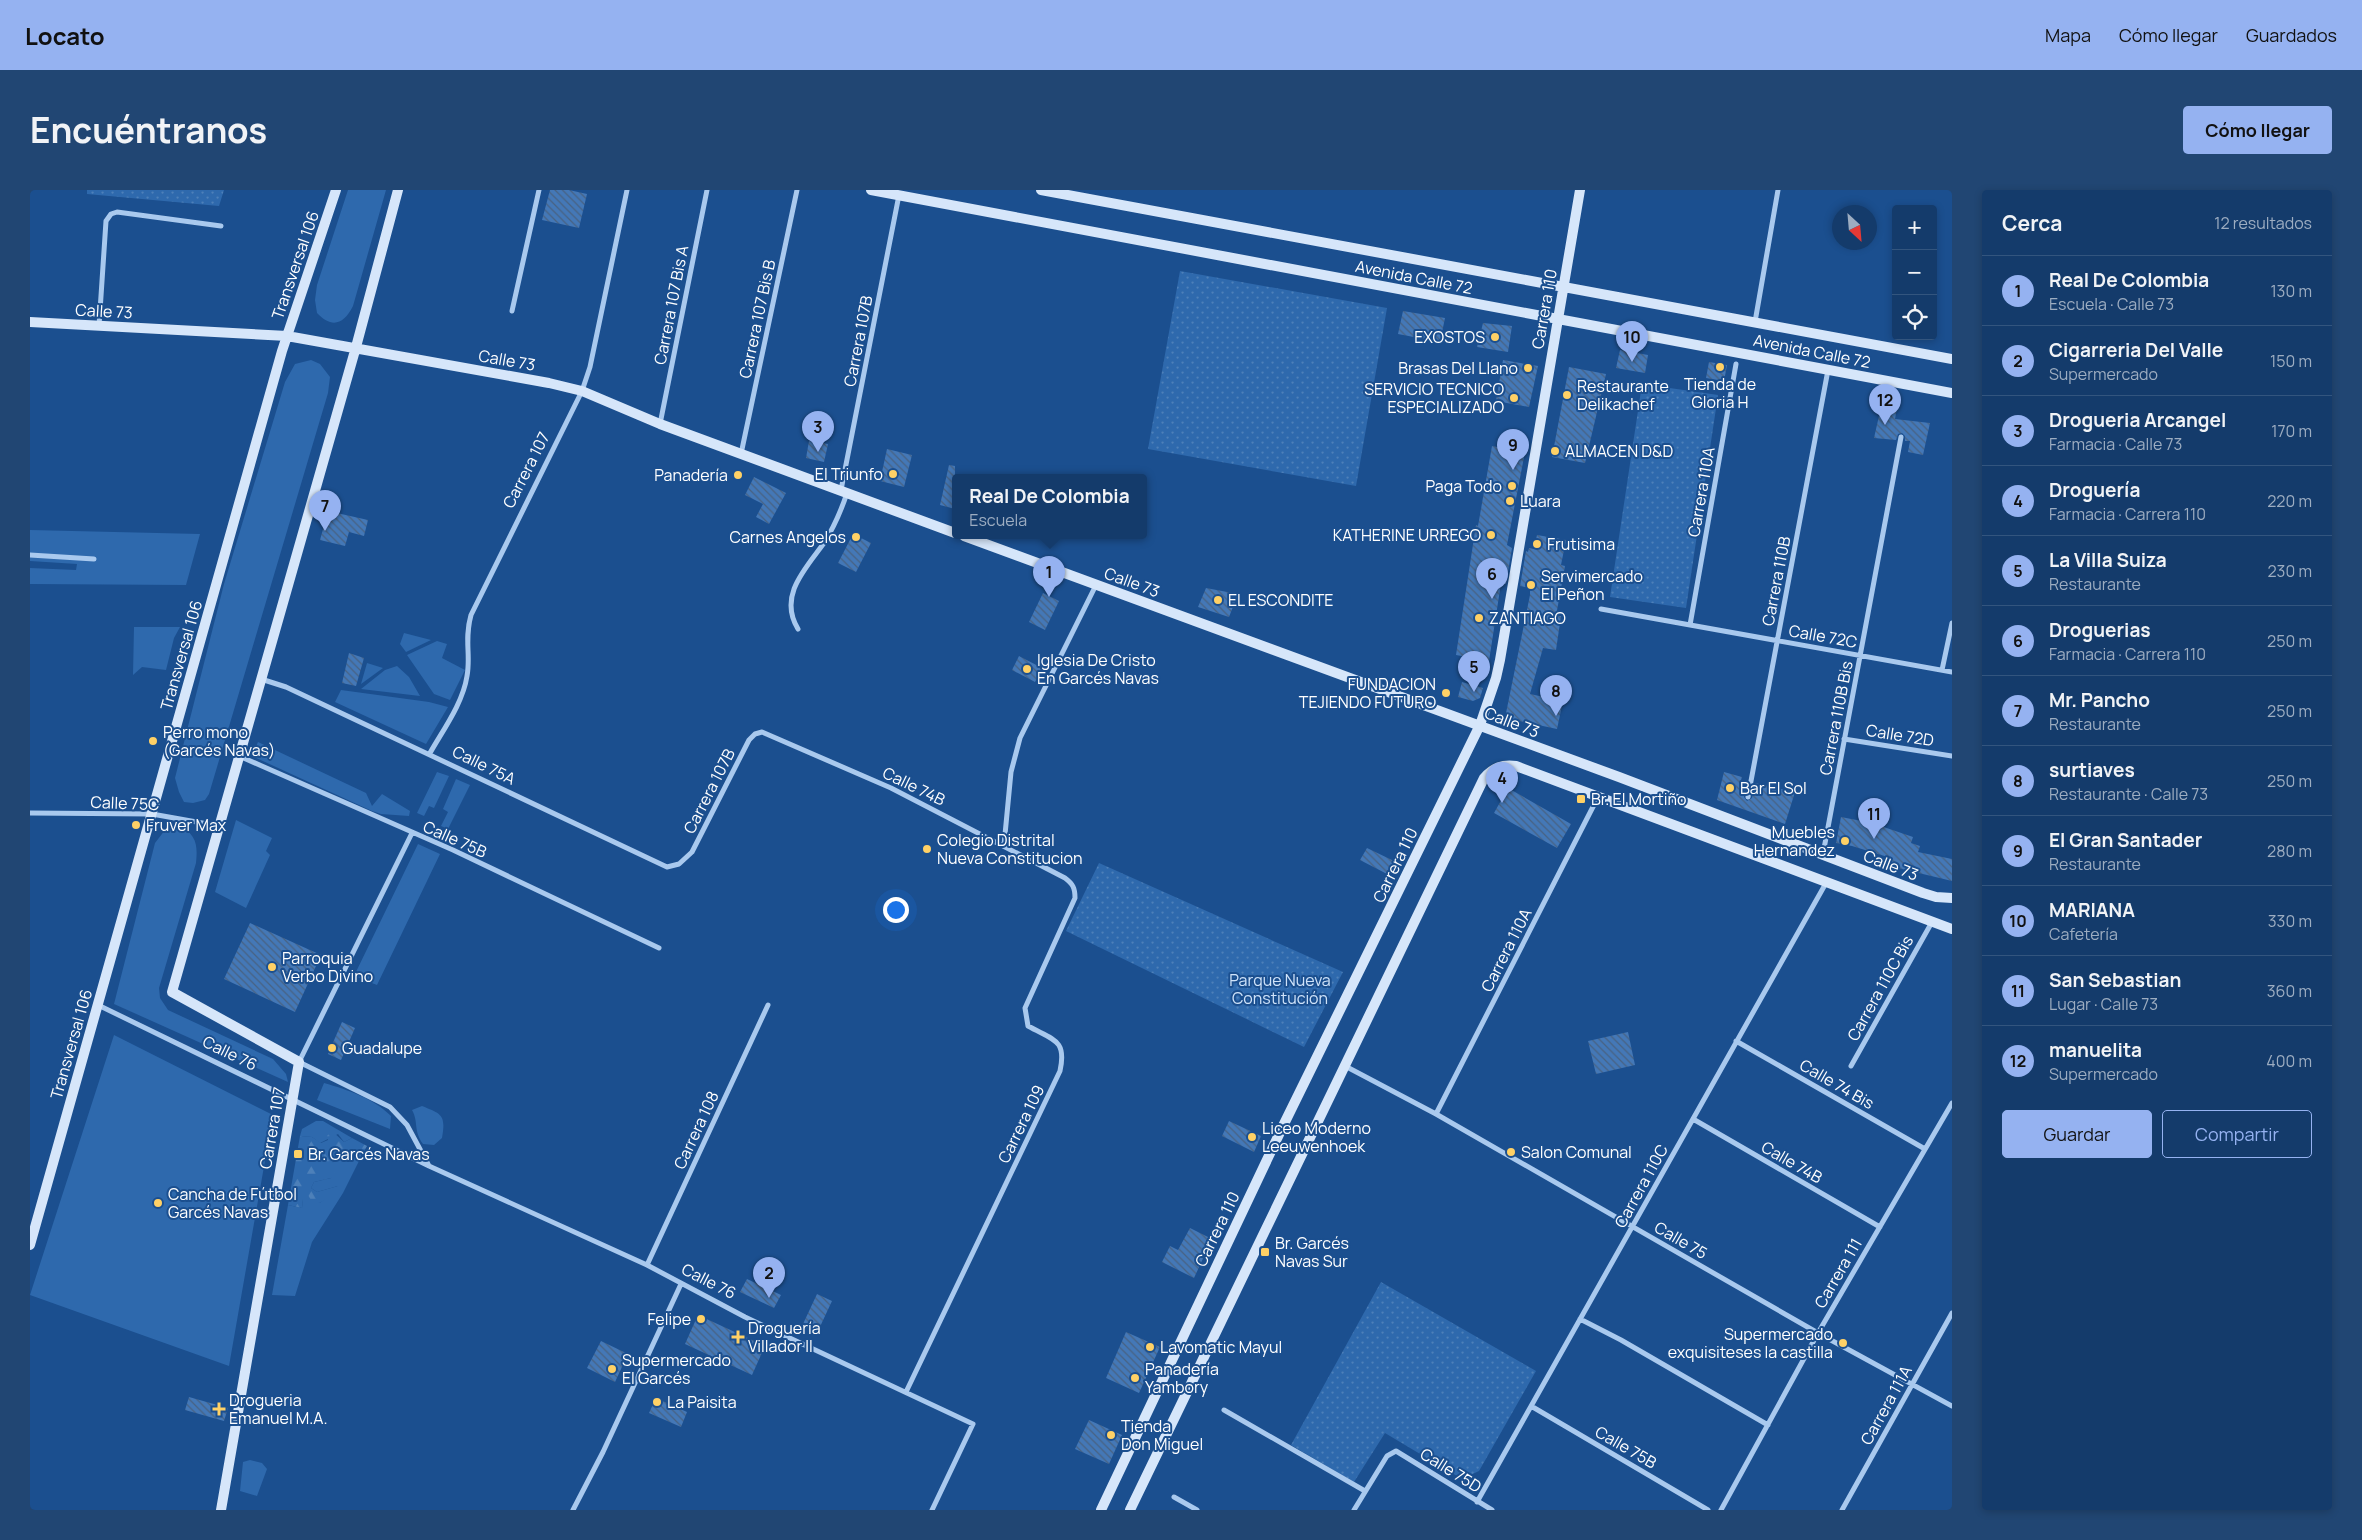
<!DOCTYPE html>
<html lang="es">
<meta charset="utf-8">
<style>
:root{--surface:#143b6b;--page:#214673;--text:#f1f3f6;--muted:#9dadc1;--line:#33557e;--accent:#95b2f1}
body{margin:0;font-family:Manrope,sans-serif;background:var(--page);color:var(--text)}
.controls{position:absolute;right:15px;top:15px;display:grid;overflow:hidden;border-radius:5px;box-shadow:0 2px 8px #0003}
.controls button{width:45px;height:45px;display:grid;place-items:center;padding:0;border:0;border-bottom:1px solid var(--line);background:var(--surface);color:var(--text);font:25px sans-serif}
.compass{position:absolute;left:1802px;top:15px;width:45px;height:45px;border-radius:50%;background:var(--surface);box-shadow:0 2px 8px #0003;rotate:154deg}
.you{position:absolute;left:865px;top:719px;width:18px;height:18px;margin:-12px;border:4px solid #fff;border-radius:50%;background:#1a73e8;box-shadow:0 0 0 8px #1a73e833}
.badge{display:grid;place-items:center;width:32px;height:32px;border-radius:50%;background:var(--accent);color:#111;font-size:16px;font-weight:700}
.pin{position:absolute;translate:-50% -41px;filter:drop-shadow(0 1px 2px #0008)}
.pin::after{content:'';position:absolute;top:26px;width:18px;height:15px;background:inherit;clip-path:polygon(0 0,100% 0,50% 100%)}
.popup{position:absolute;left:922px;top:284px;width:195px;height:65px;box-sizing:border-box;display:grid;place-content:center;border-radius:5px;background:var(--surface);filter:drop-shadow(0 1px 4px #0005);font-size:16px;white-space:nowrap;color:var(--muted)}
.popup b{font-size:19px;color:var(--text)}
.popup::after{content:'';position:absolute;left:50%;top:100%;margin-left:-10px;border:10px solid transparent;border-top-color:var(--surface)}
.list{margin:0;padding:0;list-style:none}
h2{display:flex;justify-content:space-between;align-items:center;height:65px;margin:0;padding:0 20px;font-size:21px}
h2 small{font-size:16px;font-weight:400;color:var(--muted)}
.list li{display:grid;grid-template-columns:32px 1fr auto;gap:15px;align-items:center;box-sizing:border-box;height:70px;padding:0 20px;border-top:1px solid var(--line)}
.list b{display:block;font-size:19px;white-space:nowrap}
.list p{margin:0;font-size:16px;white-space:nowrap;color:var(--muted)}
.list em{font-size:16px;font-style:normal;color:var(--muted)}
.actions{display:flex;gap:10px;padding:15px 20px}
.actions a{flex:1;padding:11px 0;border:1px solid var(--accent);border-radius:5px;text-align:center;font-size:18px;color:var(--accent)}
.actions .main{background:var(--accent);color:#111}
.icon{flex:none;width:28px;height:28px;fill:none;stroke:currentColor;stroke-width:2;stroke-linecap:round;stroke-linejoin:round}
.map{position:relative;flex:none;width:1922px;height:1320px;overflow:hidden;border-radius:5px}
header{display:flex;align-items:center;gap:30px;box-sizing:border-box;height:70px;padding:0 25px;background:var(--accent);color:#111}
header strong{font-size:24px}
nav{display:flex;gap:28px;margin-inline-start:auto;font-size:18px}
.intro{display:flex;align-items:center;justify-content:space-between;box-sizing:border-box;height:120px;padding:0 30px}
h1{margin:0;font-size:35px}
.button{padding:12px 22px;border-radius:5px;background:var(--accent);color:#111;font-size:18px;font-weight:700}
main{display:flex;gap:30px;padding:0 30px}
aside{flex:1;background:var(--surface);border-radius:5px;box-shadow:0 2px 8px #0003}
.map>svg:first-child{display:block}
.green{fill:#2e69ad}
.forest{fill:url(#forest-firs)}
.park{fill:url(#park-dots)}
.building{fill:url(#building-back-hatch)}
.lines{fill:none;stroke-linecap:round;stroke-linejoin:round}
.street{stroke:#a9c9ee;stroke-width:5}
.secondary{stroke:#d6e6fa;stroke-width:10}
.poi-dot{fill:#ffd166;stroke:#1b4f8f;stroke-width:2}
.labels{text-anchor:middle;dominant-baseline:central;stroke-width:4;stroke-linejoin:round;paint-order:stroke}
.street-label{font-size:16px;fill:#fff;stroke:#1b4f8f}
.poi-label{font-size:16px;fill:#fff;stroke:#1b4f8f;text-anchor:start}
.park-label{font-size:16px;fill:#cfe3fa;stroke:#1b4f8f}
</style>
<header>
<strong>Locato</strong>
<nav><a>Mapa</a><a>Cómo llegar</a><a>Guardados</a></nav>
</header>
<div class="intro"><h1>Encuéntranos</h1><a class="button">Cómo llegar</a></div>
<main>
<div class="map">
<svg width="1922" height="1320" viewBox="0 0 1922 1320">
<defs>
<pattern id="forest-firs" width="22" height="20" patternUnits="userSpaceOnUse" patternTransform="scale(1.25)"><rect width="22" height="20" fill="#2e69ad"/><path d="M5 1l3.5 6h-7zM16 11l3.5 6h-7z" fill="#4d80b9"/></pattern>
<pattern id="park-dots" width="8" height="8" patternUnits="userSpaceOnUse" patternTransform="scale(1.25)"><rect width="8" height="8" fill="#2e69ad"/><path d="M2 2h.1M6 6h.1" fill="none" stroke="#4d80b9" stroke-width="1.8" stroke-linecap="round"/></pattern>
<pattern id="building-back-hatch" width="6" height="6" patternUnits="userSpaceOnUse" patternTransform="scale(1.25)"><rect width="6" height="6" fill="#4478b7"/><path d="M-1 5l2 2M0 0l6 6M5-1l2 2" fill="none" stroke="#486282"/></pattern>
</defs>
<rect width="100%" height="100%" fill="#1b4f8f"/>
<path class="green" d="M318,0H356L323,116C314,134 302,139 287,123L285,110L287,95Z
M281,170L290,174L300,187L298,203L179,604L175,610L163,613L154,612L149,602L145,588L194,394L255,192L265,174Z
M0,340L170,344L156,395L0,394V378L46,380L47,374L0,371Z
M104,437H150L144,448L136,480L112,477L103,485Z
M374,443L401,450L376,462L370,454Z
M407,451L417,454L412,468L435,480L420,510L404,504L377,465Z
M337,473L353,478L331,494Z
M367,476L379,487L390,506L331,499L355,480Z
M311,500L399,512L418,517L396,554L305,512Z
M228,552L336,603L342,616L352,604L380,621L379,626L351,624L342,621L222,566Z
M407,582L419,586L404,618L399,616L394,626L387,623Z
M426,589L440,595L418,639L411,636L418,622L413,619Z
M206,630L242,648L236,661L240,665L216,718L185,702Z
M149,634C166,646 168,653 166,673L129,798L130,808L138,820L243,869L256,884L258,892L84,814L125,653L135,640Z
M388,654L410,664L347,795L324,786Z
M84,845L243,925L199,1176L0,1105Z
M294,893C318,900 343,908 361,926L360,939L287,910Z
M392,916C412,924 416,925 412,948L404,955L393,954C383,940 389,933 382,920Z
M286,931H293L322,948L314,952L308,944L290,953L282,947L270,946L272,939Z
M315,966L331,967L313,1003L282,1052L265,1106L242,1105L258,1015L272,1018L273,1008L278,1004L290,1013L308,996L287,1002L281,998L284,992L301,988L302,973Z
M220,1270L232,1273L237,1279L227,1306L210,1301L213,1272Z"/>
<path class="forest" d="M302,941L314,952L322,948L337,956L331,967L315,966L311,971L302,973L305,981L301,988L284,992L281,998L287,1002L308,996V1000L290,1013L281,1010L278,1005L273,1009L272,1018L258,1015L270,946L282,947L291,953L298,950L297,946Z"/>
<path class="park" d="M57,0H194L189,16L57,4Z
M1150,81L1357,118L1326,296L1118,259Z
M1612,194L1688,205L1656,418L1580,407Z
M1069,673L1313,782L1274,857L1036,741Z
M1351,1092L1506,1181L1449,1281L1432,1289L1355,1243L1324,1292L1261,1255Z"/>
<path class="building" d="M520,0H539L557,4L549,38L512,30Z
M1373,121L1415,128L1410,152L1368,144Z
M1453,133L1482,136L1478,162L1447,157Z
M1590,160L1618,165L1615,183L1586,178Z
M1473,170L1508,176L1499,217L1466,211Z
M1679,172L1697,175L1694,191L1676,188Z
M1539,177L1576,184L1555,273L1522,267Z
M1851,217L1867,218L1865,229L1900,233L1893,265L1878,262L1880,251H1875V246L1872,243L1868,244L1866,250L1844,248Z
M779,251L798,254L794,272L776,268Z
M1462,256L1495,262L1477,355L1482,358L1476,394L1471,393L1459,471L1426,465L1446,335L1448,336Z
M857,259L882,265L874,297L850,291Z
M919,275L925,276V319L910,315Z
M724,287L756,303L739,334L726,327L733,314L715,305Z
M298,321L338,330L334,346L319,342L315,356L290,350Z
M823,344L841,353L826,382L808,373Z
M1507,345L1536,350L1531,375L1535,376L1526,426H1531L1526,460L1513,458L1500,504L1533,511L1527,539L1475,528L1500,405V398L1490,396L1496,361L1498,362L1499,358L1504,359Z
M1176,398L1208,404L1199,427L1168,417Z
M1013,403L1029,411L1015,440L999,432Z
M319,463L334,468L326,496L312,493Z
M989,466L1012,478L1005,492L982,480Z
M1432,492L1453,498L1450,508L1443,511L1428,507Z
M1694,582L1712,587L1711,590L1716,592L1714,607L1717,611L1722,608L1725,593L1765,602L1755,634L1687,610Z
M1478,598L1541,634L1527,658L1464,623Z
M1811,627L1842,633L1883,647L1881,653L1890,656L1888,662L1922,669V691L1872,679L1859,675L1861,668L1822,656L1806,653Z
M1337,658L1364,671L1357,684L1330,670Z
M220,733L291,765L265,822L194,789Z
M312,832L325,838L311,870L298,864Z
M1598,842L1605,875L1566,884L1558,851Z
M1199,931L1231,946L1224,962L1192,946Z
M1160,1038L1182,1049L1164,1088L1132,1072L1140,1056L1148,1060Z
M717,1089L751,1105L744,1118L710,1102Z
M787,1104L802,1111L788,1141L773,1134Z
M668,1125L735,1156L722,1185L655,1154Z
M1096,1142L1130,1157L1109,1203L1076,1188Z
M571,1151L598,1164L585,1192L557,1178Z
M159,1207L198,1218L194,1231L155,1220Z
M626,1208L657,1222L651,1237L619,1223Z
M1059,1230L1092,1245L1079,1274L1045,1259Z"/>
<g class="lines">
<path class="street" d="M482,121L509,0
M1725,132L1748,0
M69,136L76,31L81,24L87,22L191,36
M630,234L677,0
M711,264L767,0
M811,300L869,5
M0,365L64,369
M1571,419L1922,482
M1660,435L1706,174
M768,439C748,406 775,379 794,353C804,337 811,321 817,303
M1912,480L1922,433
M231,489L256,497L637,677L649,674L662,662L719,550L725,544L732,542L861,598L1035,688C1043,694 1045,698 1045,708L995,818L998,836C1023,850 1037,849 1030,881L876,1202
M1814,549L1922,566
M400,563C413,540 433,513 437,486C441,465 434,450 441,425L552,201L560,177L597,0
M209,566L423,660L629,758
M1718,607L1798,180
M0,623L122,624L189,636
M382,643L269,872L360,917L377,935L399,976
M974,655L981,582L990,548L1066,395
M1793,664L1871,247
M68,815L399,976L617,1075L715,1127L943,1234L902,1320
M1706,851L1895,959
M1315,876L1406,924L1788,1143L1922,1216
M1821,876L1902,732
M1406,924L1568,607
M1663,929L1850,1037
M617,1075L738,815
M1550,1129L1591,1150L1738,1235
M1501,1216L1678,1320
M1194,1220L1335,1301
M1144,1307L1167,1320
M1447,1312L1796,693
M543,1320L573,1262L651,1094
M1324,1320L1357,1266L1366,1261L1462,1320
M1691,1320L1788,1143L1922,913
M1812,1320L1922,1123"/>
<path class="secondary" d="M841,0L1922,203
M1011,0L1922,169
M0,132L257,146L519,193L552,201L630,234L925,343
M934,346L1589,587L1893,703L1906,707L1922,708
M0,1055L252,161L306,0
M191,1320L269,872L142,802L326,157L368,0
M1071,1320L1253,936L1450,535L1466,488L1470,470L1550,0
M1100,1320L1454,588C1463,578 1472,574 1486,576L1922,739"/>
</g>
<g class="poi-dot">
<circle cx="1465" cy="147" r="5"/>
<circle cx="1690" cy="177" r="5"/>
<circle cx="1498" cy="178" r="5"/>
<circle cx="1537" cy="205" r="5"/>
<circle cx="1484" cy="208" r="5"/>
<circle cx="1525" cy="261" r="5"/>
<circle cx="863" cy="284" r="5"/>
<circle cx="708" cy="285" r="5"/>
<circle cx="1482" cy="296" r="5"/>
<circle cx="1480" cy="311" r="5"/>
<circle cx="1461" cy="345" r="5"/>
<circle cx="826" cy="347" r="5"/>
<circle cx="1507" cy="354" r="5"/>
<circle cx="1501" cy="395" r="5"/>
<circle cx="1188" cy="410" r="5"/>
<circle cx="1449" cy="428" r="5"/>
<circle cx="997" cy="479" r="5"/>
<circle cx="1416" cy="503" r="5"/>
<circle cx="123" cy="551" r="5"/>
<circle cx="1700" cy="598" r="5"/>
<rect x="1546" y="604" width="10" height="10" rx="2.5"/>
<circle cx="106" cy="635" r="5"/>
<circle cx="1815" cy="651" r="5"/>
<circle cx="897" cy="659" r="5"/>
<circle cx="242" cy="777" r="5"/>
<circle cx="302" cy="858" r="5"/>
<circle cx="1222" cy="947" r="5"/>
<circle cx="1481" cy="962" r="5"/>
<rect x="263" y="959" width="10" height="10" rx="2.5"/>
<circle cx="128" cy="1013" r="5"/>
<rect x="1230" y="1057" width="10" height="10" rx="2.5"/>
<circle cx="671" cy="1129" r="5"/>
<path d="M705.5 1139.5h5v5h5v5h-5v5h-5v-5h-5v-5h5z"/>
<circle cx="1813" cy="1153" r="5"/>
<circle cx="1120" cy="1157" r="5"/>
<circle cx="582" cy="1179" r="5"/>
<circle cx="1105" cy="1188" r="5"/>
<circle cx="627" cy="1212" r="5"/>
<path d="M186.5 1211.5h5v5h5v5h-5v5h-5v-5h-5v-5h5z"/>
<circle cx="1081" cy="1245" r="5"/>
</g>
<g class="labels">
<g class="street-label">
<text transform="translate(265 75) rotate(-71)">Transversal 106</text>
<text transform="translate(1384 87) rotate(11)">Avenida Calle 72</text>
<text transform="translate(641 115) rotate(-79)">Carrera 107 Bis A</text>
<text transform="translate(1514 119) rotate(-80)">Carrera 110</text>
<text transform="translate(74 121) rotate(3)">Calle 73</text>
<text transform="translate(727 129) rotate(-78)">Carrera 107 Bis B</text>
<text transform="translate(828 151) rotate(-79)">Carrera 107B</text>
<text transform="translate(1782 161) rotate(11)">Avenida Calle 72</text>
<text transform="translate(477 170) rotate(10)">Calle 73</text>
<text transform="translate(496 280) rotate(-63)">Carrera 107</text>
<text transform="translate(1671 302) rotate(-80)">Carrera 110A</text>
<text transform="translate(1746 391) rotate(-79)">Carrera 110B</text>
<text transform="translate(1102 392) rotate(20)">Calle 73</text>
<text transform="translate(1793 446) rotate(10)">Calle 72C</text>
<text transform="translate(151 465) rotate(-74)">Transversal 106</text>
<text transform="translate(1806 528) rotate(-79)">Carrera 110B Bis</text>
<text transform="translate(1482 532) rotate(21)">Calle 73</text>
<text transform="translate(1870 545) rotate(9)">Calle 72D</text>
<text transform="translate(454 575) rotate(26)">Calle 75A</text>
<text transform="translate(884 596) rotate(26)">Calle 74B</text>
<text transform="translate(679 601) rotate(-63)">Carrera 107B</text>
<text transform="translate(95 613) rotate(2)">Calle 75C</text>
<text transform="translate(425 649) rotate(24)">Calle 75B</text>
<text transform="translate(1365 675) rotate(-64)">Carrera 110</text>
<text transform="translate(1861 675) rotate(21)">Calle 73</text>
<text transform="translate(1476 760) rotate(-63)">Carrera 110A</text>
<text transform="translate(1850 798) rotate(-61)">Carrera 110C Bis</text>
<text transform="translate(41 854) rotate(-74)">Transversal 106</text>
<text transform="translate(200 863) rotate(26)">Calle 76</text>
<text transform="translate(1807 894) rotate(30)">Calle 74 Bis</text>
<text transform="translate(991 934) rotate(-64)">Carrera 109</text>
<text transform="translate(242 938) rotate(-80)">Carrera 107</text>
<text transform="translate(666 940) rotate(-65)">Carrera 108</text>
<text transform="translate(1762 972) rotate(30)">Calle 74B</text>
<text transform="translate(1611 996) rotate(-61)">Carrera 110C</text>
<text transform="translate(1187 1039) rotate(-64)">Carrera 110</text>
<text transform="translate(1651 1050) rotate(30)">Calle 75</text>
<text transform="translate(1808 1083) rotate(-60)">Carrera 111</text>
<text transform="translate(679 1091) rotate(27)">Calle 76</text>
<text transform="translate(1856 1215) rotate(-61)">Carrera 111A</text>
<text transform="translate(1596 1257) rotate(30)">Calle 75B</text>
<text transform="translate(1421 1280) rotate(32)">Calle 75D</text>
</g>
<g class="poi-label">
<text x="1455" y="147" text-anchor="end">EXOSTOS</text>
<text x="1488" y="178" text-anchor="end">Brasas Del Llano</text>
<text x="1690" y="194" text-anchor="middle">Tienda de<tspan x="1690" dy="18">Gloria H</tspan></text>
<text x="1547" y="196">Restaurante<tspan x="1547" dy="18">Delikachef</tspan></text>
<text x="1474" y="199" text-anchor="end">SERVICIO TECNICO<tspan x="1474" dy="18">ESPECIALIZADO</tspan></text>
<text x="1535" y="261">ALMACEN D&amp;D</text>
<text x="853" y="284" text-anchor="end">El Triunfo</text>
<text x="698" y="285" text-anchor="end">Panadería</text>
<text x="1472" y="296" text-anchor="end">Paga Todo</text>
<text x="1490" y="311">Luara</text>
<text x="1451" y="345" text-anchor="end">KATHERINE URREGO</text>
<text x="816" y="347" text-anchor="end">Carnes Angelos</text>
<text x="1517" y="354">Frutisima</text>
<text x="1511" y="386">Servimercado<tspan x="1511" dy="18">El Peñon</tspan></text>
<text x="1198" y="410">EL ESCONDITE</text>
<text x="1459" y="428">ZANTIAGO</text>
<text x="1007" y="470">Iglesia De Cristo<tspan x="1007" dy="18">En Garcés Navas</tspan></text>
<text x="1406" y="494" text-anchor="end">FUNDACION<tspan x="1406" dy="18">TEJIENDO FUTURO</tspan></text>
<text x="133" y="542">Perro mono<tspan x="133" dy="18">(Garcés Navas)</tspan></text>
<text x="1710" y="598">Bar El Sol</text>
<text x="1561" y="609">Br. El Mortiño</text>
<text x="116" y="635">Fruver Max</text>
<text x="1805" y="642" text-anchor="end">Muebles<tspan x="1805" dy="18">Hernandez</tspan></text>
<text x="907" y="650">Colegio Distrital<tspan x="907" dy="18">Nueva Constitucion</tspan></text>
<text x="252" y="768">Parroquia<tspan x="252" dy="18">Verbo Divino</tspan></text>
<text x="312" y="858">Guadalupe</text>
<text x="1232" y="938">Liceo Moderno<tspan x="1232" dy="18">Leeuwenhoek</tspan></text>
<text x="1491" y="962">Salon Comunal</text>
<text x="278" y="964">Br. Garcés Navas</text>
<text x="138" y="1004">Cancha de Fútbol<tspan x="138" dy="18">Garcés Navas</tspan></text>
<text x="1245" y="1053">Br. Garcés<tspan x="1245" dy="18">Navas Sur</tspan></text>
<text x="661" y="1129" text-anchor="end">Felipe</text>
<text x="718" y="1138">Droguería<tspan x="718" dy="18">Villador II</tspan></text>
<text x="1803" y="1144" text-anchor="end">Supermercado<tspan x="1803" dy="18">exquisiteses la castilla</tspan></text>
<text x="1130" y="1157">Lavomatic Mayul</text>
<text x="592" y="1170">Supermercado<tspan x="592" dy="18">El Garcés</tspan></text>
<text x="1115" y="1179">Panadería<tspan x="1115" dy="18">Yambory</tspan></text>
<text x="199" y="1210">Drogueria<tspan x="199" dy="18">Emanuel M.A.</tspan></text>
<text x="637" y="1212">La Paisita</text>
<text x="1091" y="1236">Tienda<tspan x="1091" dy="18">Don Miguel</tspan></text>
</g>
<g class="park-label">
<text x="1250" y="790">Parque Nueva<tspan x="1250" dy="18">Constitución</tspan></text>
</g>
</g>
</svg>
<div class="controls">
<button>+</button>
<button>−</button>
<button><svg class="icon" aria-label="locate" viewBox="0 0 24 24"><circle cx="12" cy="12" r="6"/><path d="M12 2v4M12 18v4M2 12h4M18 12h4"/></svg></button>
</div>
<svg class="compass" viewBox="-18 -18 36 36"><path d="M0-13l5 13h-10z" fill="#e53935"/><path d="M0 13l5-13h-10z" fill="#9dadc1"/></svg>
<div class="you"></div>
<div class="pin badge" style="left:1019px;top:407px">1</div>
<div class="popup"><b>Real De Colombia</b>Escuela</div>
<div class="pin badge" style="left:739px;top:1108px">2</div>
<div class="pin badge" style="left:788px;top:262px">3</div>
<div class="pin badge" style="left:1472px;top:613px">4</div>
<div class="pin badge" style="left:1444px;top:502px">5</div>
<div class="pin badge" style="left:1462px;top:409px">6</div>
<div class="pin badge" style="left:295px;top:341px">7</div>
<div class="pin badge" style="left:1526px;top:526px">8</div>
<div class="pin badge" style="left:1483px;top:280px">9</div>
<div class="pin badge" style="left:1602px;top:172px">10</div>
<div class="pin badge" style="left:1844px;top:649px">11</div>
<div class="pin badge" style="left:1855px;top:235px">12</div>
</div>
<aside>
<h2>Cerca<small>12 resultados</small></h2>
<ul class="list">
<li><span class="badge">1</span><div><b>Real De Colombia</b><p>Escuela · Calle 73</p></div><em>130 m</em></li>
<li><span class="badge">2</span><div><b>Cigarreria Del Valle</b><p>Supermercado</p></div><em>150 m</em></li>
<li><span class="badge">3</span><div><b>Drogueria Arcangel</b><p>Farmacia · Calle 73</p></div><em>170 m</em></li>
<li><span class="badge">4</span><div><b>Droguería</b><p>Farmacia · Carrera 110</p></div><em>220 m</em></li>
<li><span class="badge">5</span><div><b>La Villa Suiza</b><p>Restaurante</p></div><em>230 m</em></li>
<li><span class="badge">6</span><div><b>Droguerias</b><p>Farmacia · Carrera 110</p></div><em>250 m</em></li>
<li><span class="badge">7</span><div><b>Mr. Pancho</b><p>Restaurante</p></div><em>250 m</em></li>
<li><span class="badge">8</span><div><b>surtiaves</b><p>Restaurante · Calle 73</p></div><em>250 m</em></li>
<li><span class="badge">9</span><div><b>El Gran Santader</b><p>Restaurante</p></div><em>280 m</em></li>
<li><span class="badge">10</span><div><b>MARIANA</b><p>Cafetería</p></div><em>330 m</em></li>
<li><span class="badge">11</span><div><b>San Sebastian</b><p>Lugar · Calle 73</p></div><em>360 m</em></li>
<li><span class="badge">12</span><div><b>manuelita</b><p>Supermercado</p></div><em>400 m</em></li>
</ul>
<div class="actions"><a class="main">Guardar</a><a>Compartir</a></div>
</aside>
</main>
